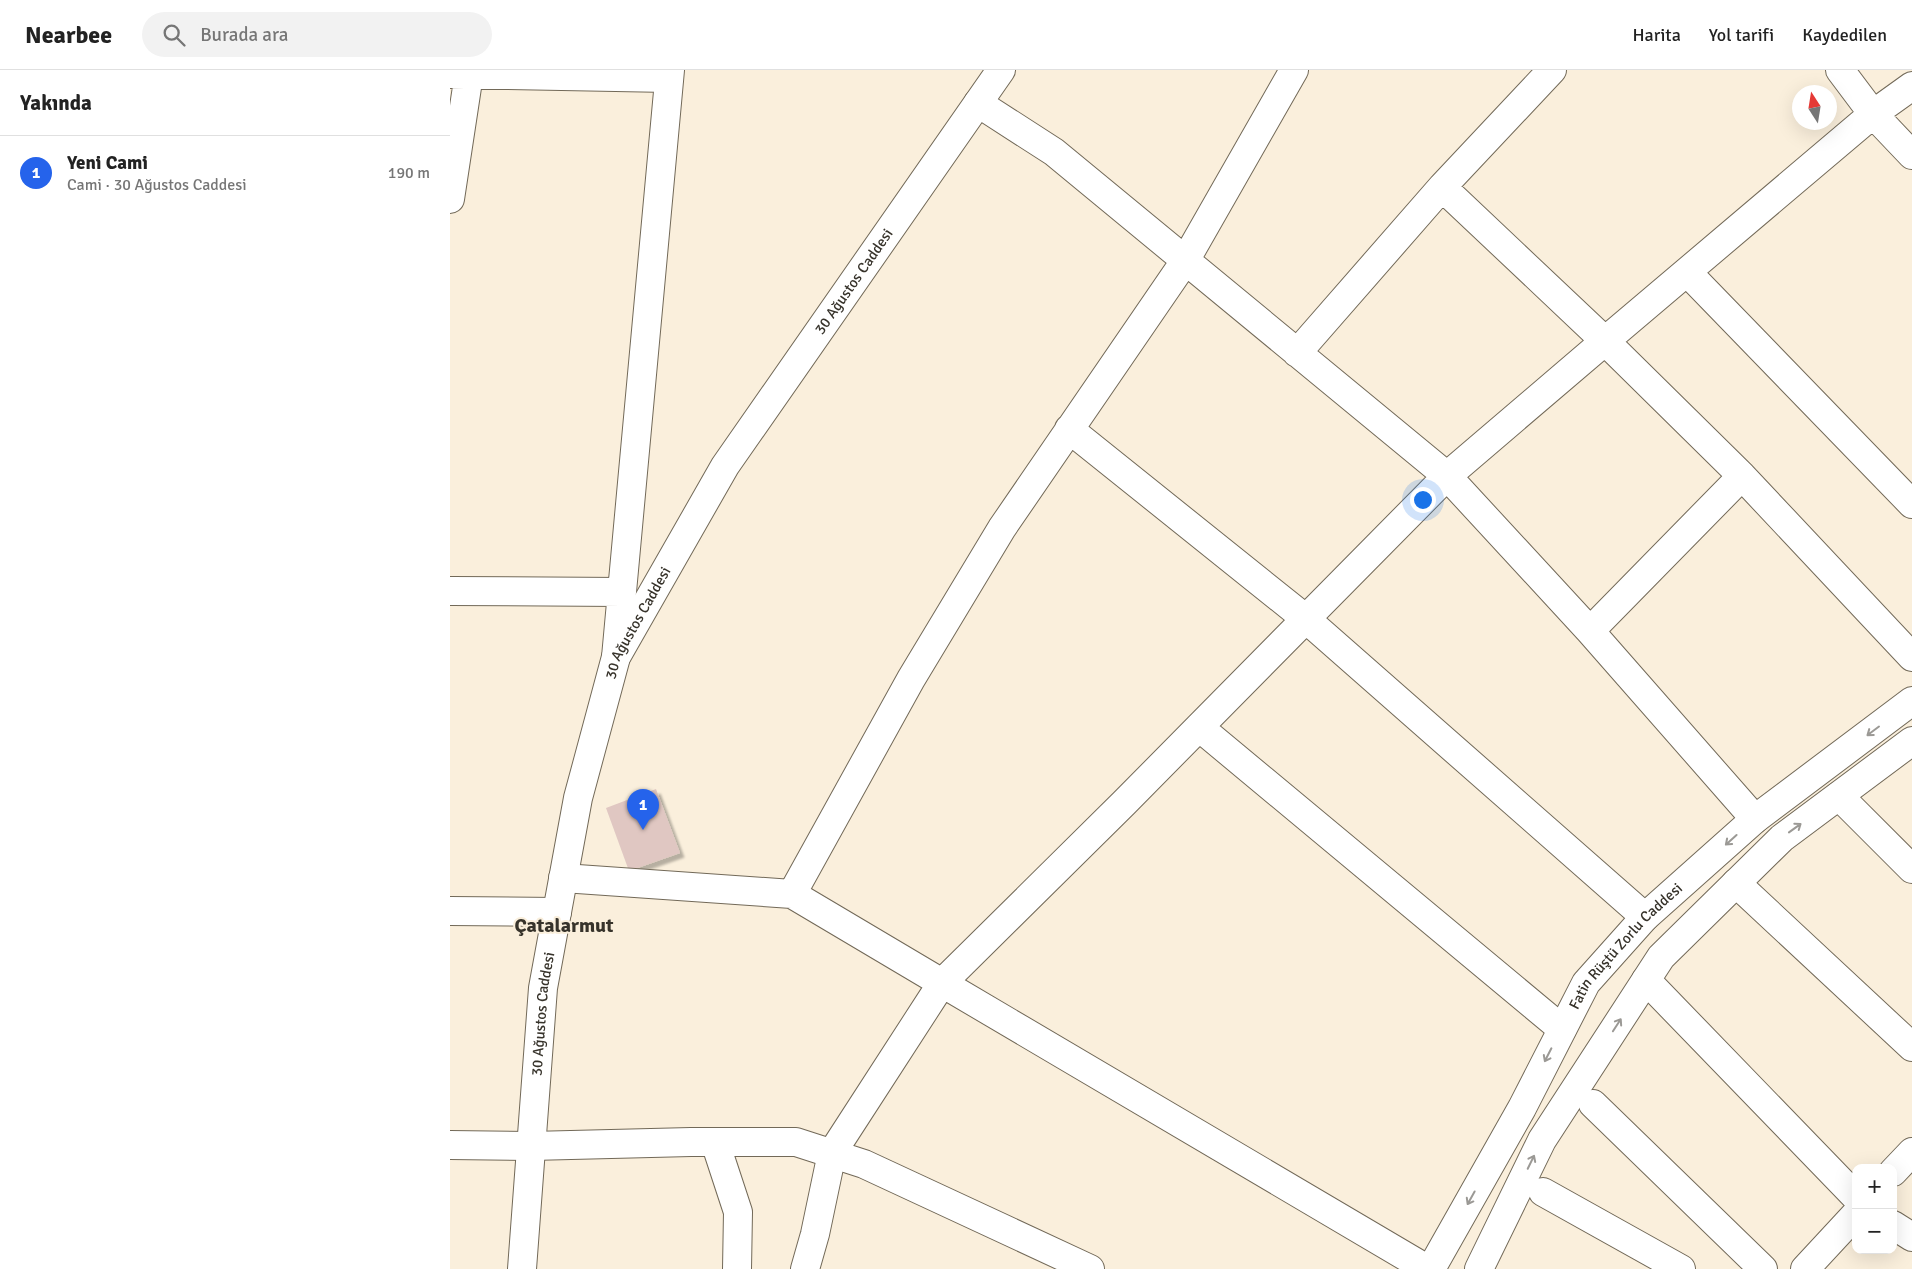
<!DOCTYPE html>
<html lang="tr">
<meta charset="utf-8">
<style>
:root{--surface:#fff;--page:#f2f2f2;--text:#222;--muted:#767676;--line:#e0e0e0;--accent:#2563eb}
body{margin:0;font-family:Signika,sans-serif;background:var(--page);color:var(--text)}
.controls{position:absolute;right:15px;bottom:15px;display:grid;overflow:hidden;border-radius:10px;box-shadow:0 5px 20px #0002}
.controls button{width:45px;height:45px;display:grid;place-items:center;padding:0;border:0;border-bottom:1px solid var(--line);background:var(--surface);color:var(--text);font:25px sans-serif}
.compass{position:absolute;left:1342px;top:15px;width:45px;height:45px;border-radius:50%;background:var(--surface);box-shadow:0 5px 20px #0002;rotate:348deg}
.you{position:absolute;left:972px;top:429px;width:18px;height:18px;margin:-12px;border:4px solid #fff;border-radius:50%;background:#1a73e8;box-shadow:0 0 0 8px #1a73e833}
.badge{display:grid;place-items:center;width:32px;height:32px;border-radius:50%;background:var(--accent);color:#fff;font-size:16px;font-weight:700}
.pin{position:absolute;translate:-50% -41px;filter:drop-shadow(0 1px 2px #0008)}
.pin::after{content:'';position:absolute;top:26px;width:18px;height:15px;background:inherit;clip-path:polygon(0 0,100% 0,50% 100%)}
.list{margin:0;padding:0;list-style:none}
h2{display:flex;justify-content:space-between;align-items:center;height:65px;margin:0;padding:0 20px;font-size:21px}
h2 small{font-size:16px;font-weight:400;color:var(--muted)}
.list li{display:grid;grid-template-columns:32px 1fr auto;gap:15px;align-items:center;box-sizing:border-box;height:75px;padding:0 20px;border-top:1px solid var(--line)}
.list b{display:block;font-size:19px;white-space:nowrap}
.list p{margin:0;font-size:16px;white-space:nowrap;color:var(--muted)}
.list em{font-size:16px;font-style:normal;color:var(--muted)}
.icon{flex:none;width:28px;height:28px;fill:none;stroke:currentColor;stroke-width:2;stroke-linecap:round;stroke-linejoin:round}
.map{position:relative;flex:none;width:1462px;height:1199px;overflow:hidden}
header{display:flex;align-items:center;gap:30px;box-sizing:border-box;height:70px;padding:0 25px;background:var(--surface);border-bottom:1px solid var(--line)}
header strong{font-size:24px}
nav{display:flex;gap:28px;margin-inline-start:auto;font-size:18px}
.search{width:350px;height:45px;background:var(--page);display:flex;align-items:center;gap:12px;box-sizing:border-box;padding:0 18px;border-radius:28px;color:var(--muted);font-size:19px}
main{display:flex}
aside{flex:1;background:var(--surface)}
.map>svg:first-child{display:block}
.building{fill:#e0c7c2;filter:url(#shadow)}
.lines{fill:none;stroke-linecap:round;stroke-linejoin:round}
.minor-casing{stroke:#726958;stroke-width:30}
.tertiary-casing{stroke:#726958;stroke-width:30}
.secondary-casing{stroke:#726958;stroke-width:30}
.primary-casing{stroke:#726958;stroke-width:30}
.minor{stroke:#fff;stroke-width:28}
.tertiary{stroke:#fff;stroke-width:28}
.secondary{stroke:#fff;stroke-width:28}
.primary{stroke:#fff;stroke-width:28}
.oneway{stroke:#9b9995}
.labels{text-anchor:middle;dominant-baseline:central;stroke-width:4;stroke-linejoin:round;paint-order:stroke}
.street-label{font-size:15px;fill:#37332b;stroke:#faefdc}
.district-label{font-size:20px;font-weight:bold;fill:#37332b;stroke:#faefdc}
</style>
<header>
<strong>Nearbee</strong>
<div class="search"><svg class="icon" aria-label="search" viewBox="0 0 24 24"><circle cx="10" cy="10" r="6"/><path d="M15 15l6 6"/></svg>Burada ara</div>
<nav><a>Harita</a><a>Yol tarifi</a><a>Kaydedilen</a></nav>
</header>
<main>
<aside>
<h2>Yakında<small></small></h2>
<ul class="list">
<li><span class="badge">1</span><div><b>Yeni Cami</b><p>Cami · 30 Ağustos Caddesi</p></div><em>190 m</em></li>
</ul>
</aside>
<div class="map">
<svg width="1462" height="1199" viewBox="0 0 1462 1199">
<defs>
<filter id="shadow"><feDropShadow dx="4.5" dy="4.5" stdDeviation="1" flood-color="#0004"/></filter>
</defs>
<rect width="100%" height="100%" fill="#faefdc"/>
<path class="building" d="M206,719L230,783L179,801L156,738Z"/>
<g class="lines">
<defs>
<path id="minor" d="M0,4L219,8
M1462,16L1423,44L1462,85
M528,33L604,82L997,406L1155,271L1292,406L1462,587
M992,117L1102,0
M0,129L19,4
M1237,202L1462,434
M847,283L992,117L1155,271L1423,44L1390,0
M619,359L856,549L1195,847
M1140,561L1292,406
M749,657L1112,959
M1389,726L1462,799
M113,808L342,824L492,913L674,733L997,406L1140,561L1305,749
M342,824L461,609L552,458L735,191L844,0
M0,841L107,842
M1196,910L1406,1127
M1143,1034L1313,1199
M265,1072L288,1142L287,1199
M0,1075L81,1076L241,1072H346L414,1094L640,1199
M1443,1102L1462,1082
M1093,1122L1231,1199
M1443,1155L1462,1167
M355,1199L365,1164L382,1083L492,913L977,1199
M1355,1199L1406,1144"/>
<path id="tertiary" d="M0,521L172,522
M166,587L220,0
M1286,813L1462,977"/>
<g id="secondary">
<path id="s1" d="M72,1199L93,918L128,728L166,587L275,396L551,0"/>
</g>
<g id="primary">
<path id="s2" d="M981,1199L1072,1038L1136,913L1195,847L1305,749L1462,631"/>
<path d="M1029,1199L1092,1070L1211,887L1332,768L1462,671"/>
</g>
</defs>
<use href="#minor" class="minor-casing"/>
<use href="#tertiary" class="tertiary-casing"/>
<use href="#secondary" class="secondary-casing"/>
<use href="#primary" class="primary-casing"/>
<use href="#minor" class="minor"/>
<use href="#tertiary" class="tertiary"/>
<use href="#secondary" class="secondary"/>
<use href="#primary" class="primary"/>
</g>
<defs><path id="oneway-shaft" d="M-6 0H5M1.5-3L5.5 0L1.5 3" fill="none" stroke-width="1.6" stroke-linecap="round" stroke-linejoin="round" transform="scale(1.25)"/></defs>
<g class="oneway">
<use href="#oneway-shaft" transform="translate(1423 661) rotate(143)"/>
<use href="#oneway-shaft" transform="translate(1345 758) rotate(-36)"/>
<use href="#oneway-shaft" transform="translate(1281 770) rotate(138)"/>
<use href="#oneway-shaft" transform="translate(1167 955) rotate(-57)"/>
<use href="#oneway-shaft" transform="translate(1098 985) rotate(117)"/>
<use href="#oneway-shaft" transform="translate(1081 1092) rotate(-64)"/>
<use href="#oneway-shaft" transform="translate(1021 1128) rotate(119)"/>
</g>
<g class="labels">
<g class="street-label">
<text stroke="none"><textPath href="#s1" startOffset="1066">30 Ağustos Caddesi</textPath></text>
<text stroke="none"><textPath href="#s1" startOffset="661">30 Ağustos Caddesi</textPath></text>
<text stroke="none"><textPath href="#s2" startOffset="379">Fatin Rüştü Zorlu Caddesi</textPath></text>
<text stroke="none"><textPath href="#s1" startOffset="256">30 Ağustos Caddesi</textPath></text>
</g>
<g class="district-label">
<text x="114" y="855">Çatalarmut</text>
</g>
</g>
</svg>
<div class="controls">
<button>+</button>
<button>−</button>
</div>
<svg class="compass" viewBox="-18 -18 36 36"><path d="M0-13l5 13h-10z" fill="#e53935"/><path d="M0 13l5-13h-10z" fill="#767676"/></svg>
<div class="you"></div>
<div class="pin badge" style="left:193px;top:760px">1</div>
</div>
</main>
